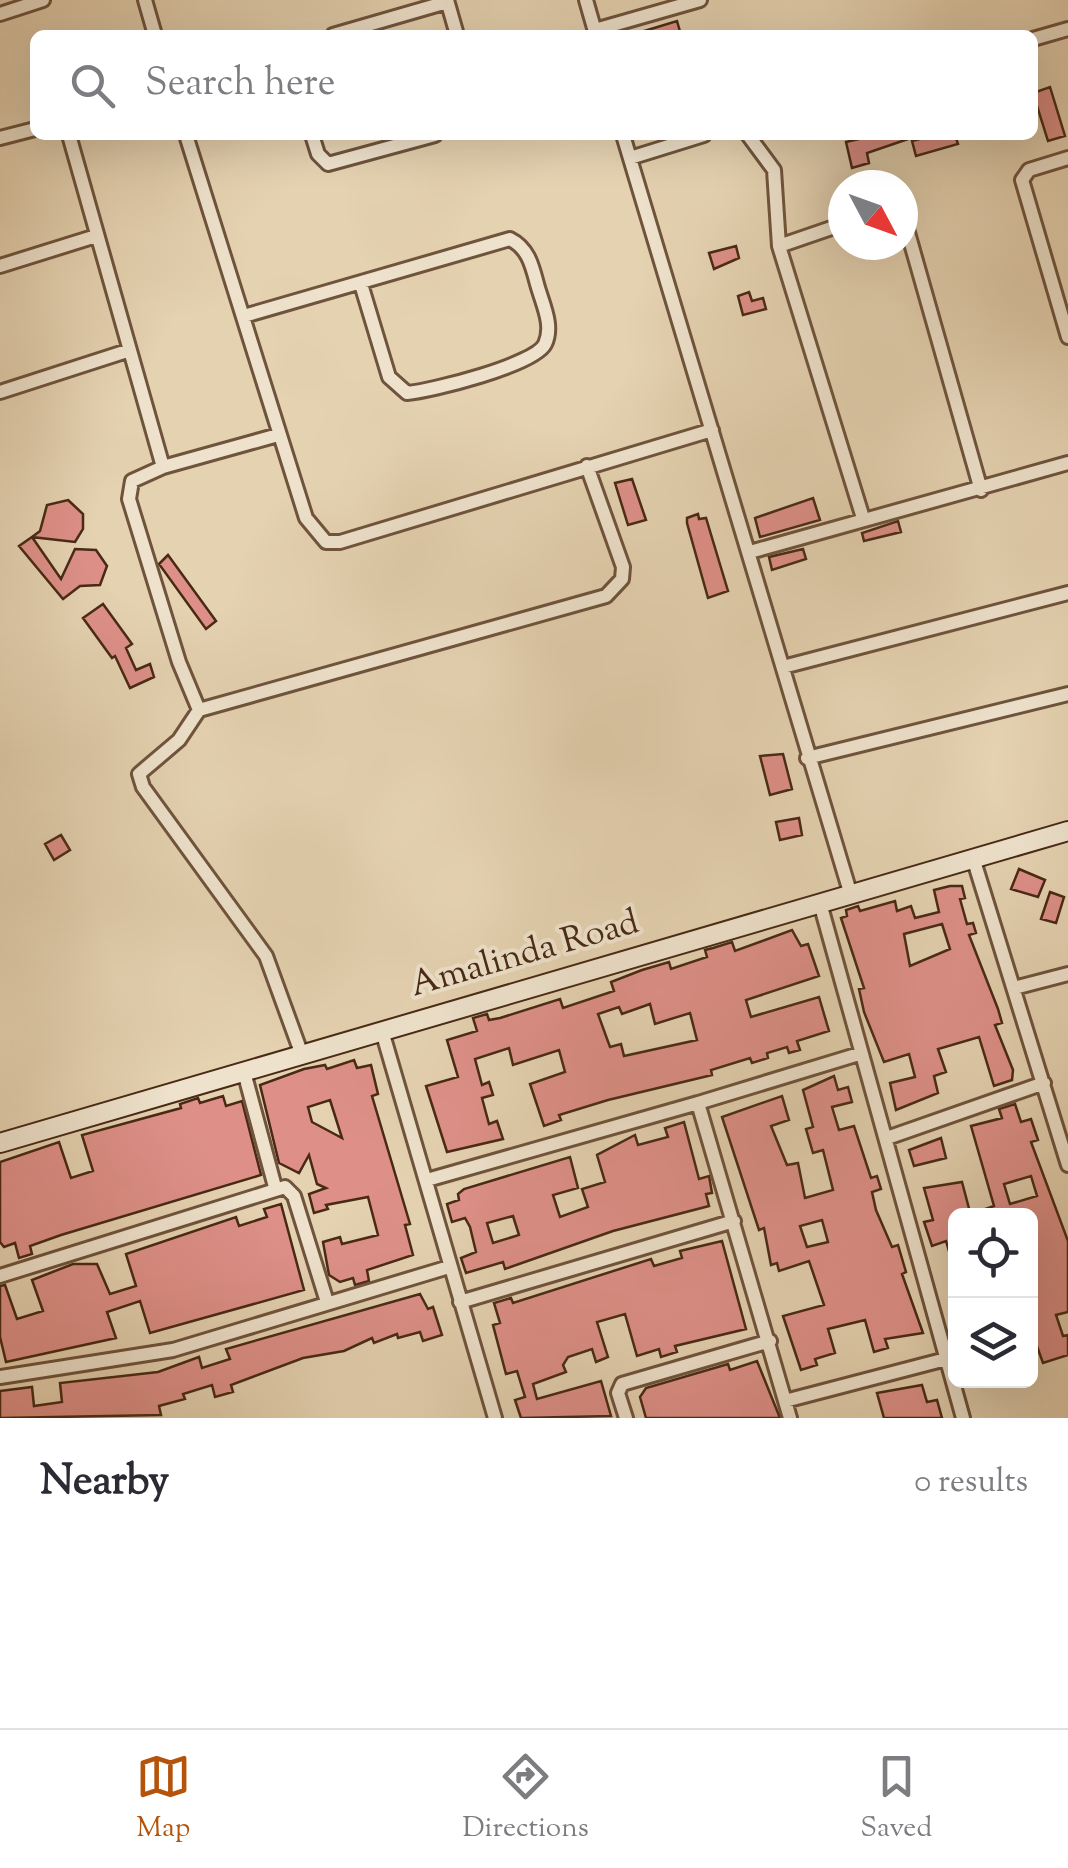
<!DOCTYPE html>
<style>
:root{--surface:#fff;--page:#f2f2f3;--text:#2b2b33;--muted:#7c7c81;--line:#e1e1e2;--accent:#b45309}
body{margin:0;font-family:"Sorts Mill Goudy",serif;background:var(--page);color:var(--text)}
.controls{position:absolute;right:30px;bottom:30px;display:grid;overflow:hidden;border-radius:15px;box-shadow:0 10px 40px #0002}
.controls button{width:90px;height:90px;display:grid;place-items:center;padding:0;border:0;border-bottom:2px solid var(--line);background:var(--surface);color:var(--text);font:50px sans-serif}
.compass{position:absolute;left:828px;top:170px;width:90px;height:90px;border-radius:50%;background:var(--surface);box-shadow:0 10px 40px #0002;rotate:131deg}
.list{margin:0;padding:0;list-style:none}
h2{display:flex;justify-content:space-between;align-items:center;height:130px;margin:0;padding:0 40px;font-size:42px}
h2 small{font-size:32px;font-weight:400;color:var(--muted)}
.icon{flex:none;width:55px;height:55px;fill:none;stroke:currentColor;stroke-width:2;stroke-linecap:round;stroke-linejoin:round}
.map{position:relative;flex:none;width:1068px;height:1418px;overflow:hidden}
.search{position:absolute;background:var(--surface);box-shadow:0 10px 40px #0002;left:30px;right:30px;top:30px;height:110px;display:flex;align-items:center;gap:25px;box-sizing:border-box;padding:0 35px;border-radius:15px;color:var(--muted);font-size:38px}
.sheet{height:310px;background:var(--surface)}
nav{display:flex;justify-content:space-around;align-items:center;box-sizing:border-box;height:140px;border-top:2px solid var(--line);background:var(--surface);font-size:28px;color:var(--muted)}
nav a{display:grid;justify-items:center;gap:5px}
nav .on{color:var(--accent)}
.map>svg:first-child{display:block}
.building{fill:#de9088;stroke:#482915;stroke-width:2.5;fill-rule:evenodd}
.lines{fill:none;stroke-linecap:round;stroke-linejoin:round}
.street-casing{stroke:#6f533c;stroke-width:18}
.secondary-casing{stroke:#482915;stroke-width:22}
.street{stroke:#eee2cc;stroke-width:12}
.secondary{stroke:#eee2cc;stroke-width:18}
.labels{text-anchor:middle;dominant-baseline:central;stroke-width:8;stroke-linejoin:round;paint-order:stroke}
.street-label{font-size:35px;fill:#482915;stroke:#eee2cc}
</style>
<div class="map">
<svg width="1068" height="1418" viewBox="0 0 1068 1418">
<rect width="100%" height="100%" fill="#e5d2b1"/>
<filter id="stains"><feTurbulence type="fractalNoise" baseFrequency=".002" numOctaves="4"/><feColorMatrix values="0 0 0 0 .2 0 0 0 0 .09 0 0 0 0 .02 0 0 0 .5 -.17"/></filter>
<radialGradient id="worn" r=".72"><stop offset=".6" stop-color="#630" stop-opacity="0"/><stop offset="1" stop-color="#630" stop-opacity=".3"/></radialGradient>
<path class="building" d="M677,21L681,35H641V32Z
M1050,87L1065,136L1048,141L1033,93Z
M876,135H908V139L867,153L869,163L852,168L846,142Z
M935,135H955L958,144L916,156L912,141Z
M736,246L739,258L714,269L709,253Z
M749,292L752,301L763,298L766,309L743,315L738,296Z
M632,479L646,520L628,525L615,483Z
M813,498L820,520L760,537L755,518Z
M68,500L83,514V529L75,542L32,537L40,531L47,505Z
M698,514L699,519L706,518L728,591L708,598L687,523V518Z
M898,521L901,532L864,541L862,533Z
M32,537L61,579L75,549L96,550L107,566L100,585L80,586L63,599L19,546Z
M803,549L806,559L772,570L769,557Z
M168,555L216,621L206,629L159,564Z
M103,604L132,644L126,648L136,670L150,664L154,677L130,688L115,656L112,658L83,618Z
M783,754L792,789L770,795L760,756Z
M799,818L802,835L780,840L776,822Z
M61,835L70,850L54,860L45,844Z
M1019,869L1045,880L1038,897L1011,889Z
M950,886H962L965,898L960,899L967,924L973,923L976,933L969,935L998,1009L1002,1023L995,1025L1013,1070L1012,1080L994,1086L979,1037L938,1049L946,1072L934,1076L938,1093L896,1110L890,1083L915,1077L909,1054L884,1062L864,1012L859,989L864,988L841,918L847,916L846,910L858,906L860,911L895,901L897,911L911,906L915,918L939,912L934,890ZM942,924L950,949L910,966L904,934Z
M1050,892L1064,897L1056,923L1041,919Z
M792,930L801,946L808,944L819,976L746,1000L751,1017L819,997L829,1031L797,1041L800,1050L789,1053L787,1047L767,1053L768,1058L752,1063L750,1058L711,1070L712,1075L608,1100L559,1115L561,1120L544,1126L530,1084L565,1072L559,1050L513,1065L509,1048L475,1059L482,1085L489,1082L493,1095L482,1098L489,1124L497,1121L503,1139L447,1152L426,1086L458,1077L447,1040L477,1031L473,1018L487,1014L489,1020L500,1018L560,999L563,1008L614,991L611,982L642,970L669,962L671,969L707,957L705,950L713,948L732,942L735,951ZM650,1004L655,1024L690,1013L697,1040L624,1056L621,1044L610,1047L598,1014L619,1007L622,1014Z
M354,1060L357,1068L371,1065L378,1094L372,1096L410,1224L405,1225L413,1255L367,1270L369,1281L355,1285L353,1278L340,1282L329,1275L323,1242L340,1237L342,1244L378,1235L368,1197L326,1205L328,1209L314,1213L309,1194L326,1188L317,1184L309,1155L299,1173L279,1163L260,1085L304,1069L325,1065L327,1069ZM330,1100L342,1138L312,1122L308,1107Z
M834,1076L838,1090L848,1087L852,1102L832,1107L839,1130L854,1126L871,1178L877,1176L881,1189L872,1192L876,1210L892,1247L898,1245L906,1272L902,1274L923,1333L885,1339L888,1348L874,1352L865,1320L828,1329L835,1353L815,1359L817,1365L801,1370L783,1316L824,1305L809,1261L779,1271L777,1263L771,1265L764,1228L759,1230L722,1117L782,1096L789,1120L771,1126L787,1165L798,1163L805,1198L833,1190L823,1150L813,1153L806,1129L813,1127L803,1090ZM822,1220L828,1242L807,1247L800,1226Z
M223,1096L226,1106L242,1101L261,1175L61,1235L30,1246L32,1254L19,1258L15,1243L4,1247L0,1242V1162L59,1142L71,1178L93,1171L82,1135L181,1108L180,1104L198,1098L200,1103Z
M1015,1104L1021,1122L1031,1119L1038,1140L1031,1142L1068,1241V1312L1056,1315L1063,1336L1068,1335V1355L1043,1363L1030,1327V1216L971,1214L994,1206L971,1126L1002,1118L999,1109ZM1031,1176L1037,1196L1010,1204L1004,1184Z
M684,1122L699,1179L709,1176L712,1193L706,1194L709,1206L613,1231L505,1269L503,1262L466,1273L461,1258L476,1252L470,1227L465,1218L452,1222L447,1204L459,1200L458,1194L464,1189L570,1157L578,1188L553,1195L560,1217L588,1207L582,1189L605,1182L597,1155L635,1135L638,1145L668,1137L665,1128ZM513,1216L519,1235L493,1243L487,1223Z
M941,1138L946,1158L914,1166L909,1150Z
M962,1182L971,1216H956L953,1265L946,1241L932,1246L924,1222L933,1220L924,1188Z
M281,1204L304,1290L150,1333L140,1301L107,1312L116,1338L6,1362L0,1337V1286L5,1285L17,1319L43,1311L32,1280L73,1264H97L110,1294L136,1286L126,1254L236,1217L239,1226L267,1217L264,1209Z
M722,1241L746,1329L675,1346L677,1352L661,1357L659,1349L637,1356L625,1314L597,1322L608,1357L596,1362L592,1349L568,1357L563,1365L566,1372L533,1384L537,1399L601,1381L611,1416L521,1418L515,1400L525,1397L517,1371L506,1374L493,1325L500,1323L494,1303L511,1298L513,1303L651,1259L654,1266L682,1258L680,1251Z
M420,1294L428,1309L433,1307L442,1335L423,1341L420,1332L398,1338L397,1334L374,1343L372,1338L344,1351L303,1358L231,1385L233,1392L215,1397L212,1385L183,1394L185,1399L159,1406L161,1415L0,1418V1391L32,1387L34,1406L62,1402L60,1383L158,1372L199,1357L202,1368L230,1359L226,1349Z
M757,1361L780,1418H646L640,1397L646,1388L728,1364L730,1370Z
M922,1385L927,1402L937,1400L942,1418H884L877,1393Z"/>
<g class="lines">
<defs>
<path id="street" d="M145,0L155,35
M447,0L457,35
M586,0L596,35
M0,14L43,0
M595,30L700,0
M333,35L447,2
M1033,39L1068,29
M69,135L163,467
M186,135L306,518L326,542H340L712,430
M312,135L318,154L328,164L435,135
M623,135L850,892
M748,135L774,170L779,246L863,518
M0,138L35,129
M630,158L704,135
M1068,158L1029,170L1022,180L1068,337
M903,215L981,490
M779,246L843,224
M0,266L96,236
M244,316L510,239C528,248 532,265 537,284C542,303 554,325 545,344C535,365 431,391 407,393L389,377L361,284
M0,392L127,351
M278,435L163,467L132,481L129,499L179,662L199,710L179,740L139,774L143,787L266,956L302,1055
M750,552L1068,463
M783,667L1068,593
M199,710L606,596L622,579L623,567L587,466
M807,758L1068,694
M974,861L1068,1165
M820,903L963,1418
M1014,988L1068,974
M382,1031L495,1418
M244,1072L275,1187
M887,1138L1044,1083
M427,1180L698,1103
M0,1276L285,1187L294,1196L327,1302
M460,1302L734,1221
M0,1377L173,1350L449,1267
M785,1401L946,1359
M626,1418L618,1393L622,1384L770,1341
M790,1418L698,1103L859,1054"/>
<path id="secondary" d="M0,1143L1068,831"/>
</defs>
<use href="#street" class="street-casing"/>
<use href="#secondary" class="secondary-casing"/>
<use href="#street" class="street"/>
<use href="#secondary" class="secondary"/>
</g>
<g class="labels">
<g class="street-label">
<text transform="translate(525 955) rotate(-16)">Amalinda Road</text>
</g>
</g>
<rect width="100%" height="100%" filter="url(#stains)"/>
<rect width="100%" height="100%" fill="url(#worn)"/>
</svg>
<div class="controls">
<button><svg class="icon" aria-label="locate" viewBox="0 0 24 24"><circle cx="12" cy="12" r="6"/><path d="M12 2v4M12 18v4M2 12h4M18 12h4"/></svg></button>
<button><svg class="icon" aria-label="layers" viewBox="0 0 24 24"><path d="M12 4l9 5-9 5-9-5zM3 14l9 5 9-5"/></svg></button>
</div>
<svg class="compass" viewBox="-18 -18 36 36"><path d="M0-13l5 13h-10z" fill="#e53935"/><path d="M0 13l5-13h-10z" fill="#7c7c81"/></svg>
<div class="search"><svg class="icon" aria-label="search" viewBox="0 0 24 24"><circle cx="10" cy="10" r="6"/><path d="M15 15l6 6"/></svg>Search here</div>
</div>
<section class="sheet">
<h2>Nearby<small>0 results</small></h2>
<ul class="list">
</ul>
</section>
<nav>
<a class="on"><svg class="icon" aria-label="map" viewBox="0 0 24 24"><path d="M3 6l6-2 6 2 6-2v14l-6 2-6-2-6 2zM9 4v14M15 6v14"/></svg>Map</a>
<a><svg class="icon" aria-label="directions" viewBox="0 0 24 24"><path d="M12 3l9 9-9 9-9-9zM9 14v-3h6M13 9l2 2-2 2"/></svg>Directions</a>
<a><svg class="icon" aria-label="saved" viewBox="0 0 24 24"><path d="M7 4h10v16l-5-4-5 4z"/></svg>Saved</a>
</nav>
